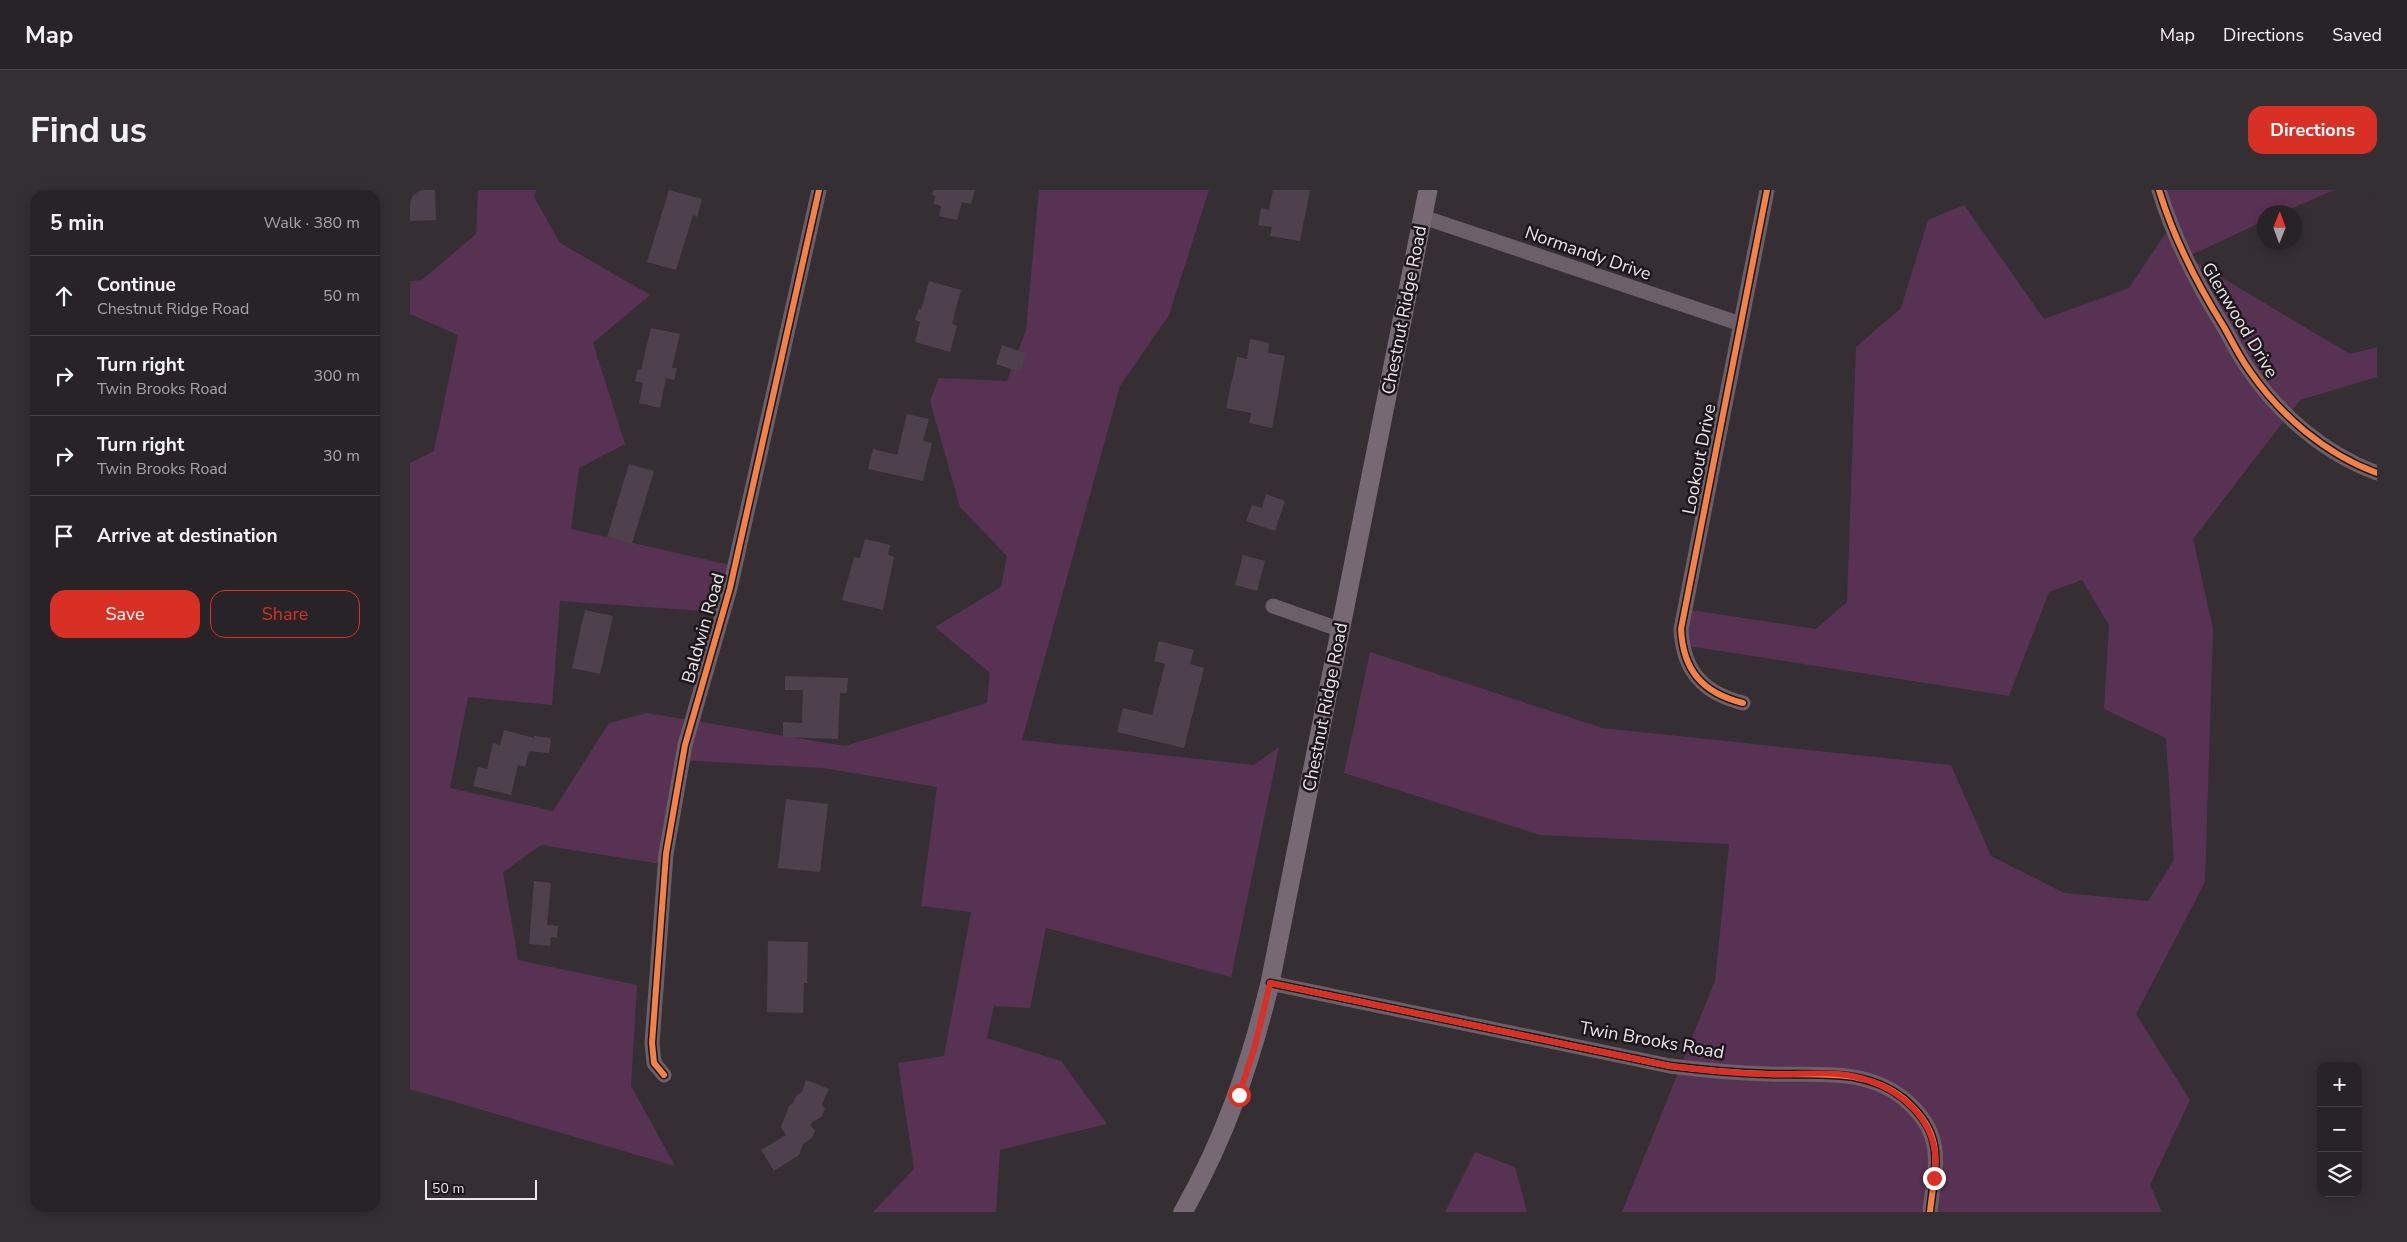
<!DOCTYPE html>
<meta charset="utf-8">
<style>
:root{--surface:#282327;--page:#342f33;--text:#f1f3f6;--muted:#a5a4a7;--line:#444044;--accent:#d93025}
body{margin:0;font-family:"Nunito Sans",sans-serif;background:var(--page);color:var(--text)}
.controls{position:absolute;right:15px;bottom:15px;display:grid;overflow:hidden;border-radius:10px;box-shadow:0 2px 12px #0003}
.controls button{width:45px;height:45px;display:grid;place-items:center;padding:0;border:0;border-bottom:1px solid var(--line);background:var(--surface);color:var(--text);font:25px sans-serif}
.compass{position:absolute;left:1847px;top:15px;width:45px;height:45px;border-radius:50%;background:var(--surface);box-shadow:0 2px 12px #0003;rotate:1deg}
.scale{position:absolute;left:15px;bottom:12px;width:112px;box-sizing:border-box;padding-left:5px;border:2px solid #ebe4e9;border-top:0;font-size:14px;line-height:18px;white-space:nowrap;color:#ebe4e9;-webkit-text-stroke:4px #1c171b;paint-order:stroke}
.stop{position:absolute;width:15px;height:15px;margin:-11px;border:4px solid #d93025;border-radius:50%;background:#fff}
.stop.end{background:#d93025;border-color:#fff;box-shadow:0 1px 5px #0008}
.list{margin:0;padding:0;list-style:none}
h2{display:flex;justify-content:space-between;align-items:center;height:65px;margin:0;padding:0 20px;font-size:21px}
h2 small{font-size:16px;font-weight:400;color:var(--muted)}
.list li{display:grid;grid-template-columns:32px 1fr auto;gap:15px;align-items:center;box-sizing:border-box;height:80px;padding:0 20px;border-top:1px solid var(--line)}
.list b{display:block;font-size:19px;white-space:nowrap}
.list p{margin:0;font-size:16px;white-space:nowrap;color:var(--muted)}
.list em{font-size:16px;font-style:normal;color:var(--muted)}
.actions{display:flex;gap:10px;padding:15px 20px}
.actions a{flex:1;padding:11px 0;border:1px solid var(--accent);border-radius:15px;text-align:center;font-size:18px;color:var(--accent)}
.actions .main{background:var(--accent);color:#fff}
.icon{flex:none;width:28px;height:28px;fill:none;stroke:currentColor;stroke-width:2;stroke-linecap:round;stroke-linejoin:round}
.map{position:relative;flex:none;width:1967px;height:1022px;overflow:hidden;border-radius:15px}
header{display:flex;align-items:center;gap:30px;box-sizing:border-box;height:70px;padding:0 25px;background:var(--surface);border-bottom:1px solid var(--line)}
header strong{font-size:24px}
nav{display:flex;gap:28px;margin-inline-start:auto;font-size:18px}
.intro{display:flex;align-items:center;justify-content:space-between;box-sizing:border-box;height:120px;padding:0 30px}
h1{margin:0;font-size:35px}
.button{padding:12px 22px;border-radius:15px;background:var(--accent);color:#fff;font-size:18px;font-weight:700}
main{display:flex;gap:30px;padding:0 30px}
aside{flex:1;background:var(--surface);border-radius:15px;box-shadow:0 2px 12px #0003}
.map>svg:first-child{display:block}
.green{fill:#583253}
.building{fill:#4f404d}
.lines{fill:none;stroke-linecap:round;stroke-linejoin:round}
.minor{stroke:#6b6069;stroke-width:15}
.major{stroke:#766974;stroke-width:19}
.cycleway-casing{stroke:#1c171b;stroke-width:9}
.cycleway{stroke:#f48246;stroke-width:6}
.route{stroke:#d93025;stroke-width:6}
.labels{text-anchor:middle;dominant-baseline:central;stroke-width:5;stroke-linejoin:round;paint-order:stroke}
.street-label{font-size:18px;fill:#ebe4e9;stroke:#1c171b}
</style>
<header>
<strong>Map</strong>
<nav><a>Map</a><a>Directions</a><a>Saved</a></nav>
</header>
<div class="intro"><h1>Find us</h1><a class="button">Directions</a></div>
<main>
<aside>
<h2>5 min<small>Walk · 380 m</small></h2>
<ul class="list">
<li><svg class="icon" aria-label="ahead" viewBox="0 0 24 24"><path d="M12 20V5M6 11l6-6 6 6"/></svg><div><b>Continue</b><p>Chestnut Ridge Road</p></div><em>50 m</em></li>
<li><svg class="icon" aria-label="right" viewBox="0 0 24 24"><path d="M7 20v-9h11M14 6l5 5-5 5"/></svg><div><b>Turn right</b><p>Twin Brooks Road</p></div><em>300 m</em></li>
<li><svg class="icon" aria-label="right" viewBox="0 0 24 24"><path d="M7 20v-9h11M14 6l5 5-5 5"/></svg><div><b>Turn right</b><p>Twin Brooks Road</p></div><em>30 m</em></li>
<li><svg class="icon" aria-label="arrive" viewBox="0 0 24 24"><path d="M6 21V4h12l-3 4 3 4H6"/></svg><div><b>Arrive at destination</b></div></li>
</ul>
<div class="actions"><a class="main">Save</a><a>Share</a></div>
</aside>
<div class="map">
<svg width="1967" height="1022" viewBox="0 0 1967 1022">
<rect width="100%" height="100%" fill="#352f34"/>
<path class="green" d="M68,0H126L124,7L150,53L240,105L183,153L215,254L169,278L161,339L320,375L308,422L150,411L142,515L58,507L40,598L143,621L199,533L237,523L435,556L577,513L580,483L525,437L591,397L597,366L550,317L520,211L529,188L597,191L616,140L629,0H799L759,125L710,196L612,550L844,575L869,557L821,787L636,738L620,818L584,816L577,848L651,871L697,934L590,960L586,1022H463L504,979L488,873L534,866L561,722L511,716L527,597L413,578L268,570L251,674L131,655L93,682L108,770L227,795L221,896L265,976L0,899V273L24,261L48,145L0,124V91L12,90L66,44Z
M1757,0H1924L1874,22H1854V31L1777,67L1940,164L1967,157V187L1890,210L1783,349L1803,439L1795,692L1726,824L1780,910L1740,995L1752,1022H1212L1305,791L1319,654L1130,645L934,583L960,462L1192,538L1541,575L1581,666L1654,703L1738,711L1764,670L1756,548L1694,519L1699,435L1672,390L1639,402L1599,506L1278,456L1274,419L1406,439L1437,412L1446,157L1491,118L1518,30L1554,15L1634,129L1719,98L1763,32Z
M1065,962L1105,977L1117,1022H1035Z"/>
<path class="building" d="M0,0H25L26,30L0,31Z
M259,0L292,9L287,27L283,25L266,80L237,72Z
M523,0H565L561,14L552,12L547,30L529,26L531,16L524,14L525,6L522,5Z
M863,0H900L890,51L860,46L862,37L848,35L851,18L859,20Z
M519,91L551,100L542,134L547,136L540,162L505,152L510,132L505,130L509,118L511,120Z
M241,138L270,144L262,178H267L264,190L256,188L250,218L229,213L233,193L225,191L228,179L231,180Z
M840,149L859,153L858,163L875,166L862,238L839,233L841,223L816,218L827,167L837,169Z
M592,155L616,163L610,182L586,174Z
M497,224L519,229L513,251L522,253L513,291L458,279L463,259L487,265Z
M219,274L244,281L222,354L197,347Z
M856,304L875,311L865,341L836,331L842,315L852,318Z
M455,349L480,355L478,365L484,367L473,420L432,410L444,367L450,368Z
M833,365L855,371L847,401L825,395Z
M175,420L203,426L190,484L162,478Z
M749,451L784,460L780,474L794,478L774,558L707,542L713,518L742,525L755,474L744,471Z
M375,486L438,488L437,503H430L428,549L373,547V532L392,533L393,500H375Z
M94,540L124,548V546L141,548L139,563L119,561L115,577L108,575L101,605L63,596L68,577L77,579L83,553L90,555Z
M376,609L418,614L410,682L368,678Z
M124,691L141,693L137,735L148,736L147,748L141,747L140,756L119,754Z
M358,751L398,752L397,793H394L393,823L357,822Z
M396,890L419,899L412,914L415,919L412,926L400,934L405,941L402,948L393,954L389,965L364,981L351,960L376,945L371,937L379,916L383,913L386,906L392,902Z"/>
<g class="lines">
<path class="minor" d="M1749,0C1764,49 1787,94 1814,137C1822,151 1829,166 1839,180C1870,225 1915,264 1967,283
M1013,27L1331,134
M863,416L931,440
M1333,513C1293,503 1273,481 1271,439L1357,0
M860,793L1260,876C1292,880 1325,883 1358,884C1405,886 1453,877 1493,908C1506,919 1517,931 1522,947C1530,971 1522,998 1520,1022
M254,885L244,873L242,853L256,664L275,555L320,398L409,0"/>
<path class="major" d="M773,1022C815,948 840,875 860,793L1018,0"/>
<defs>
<path id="cycleway" d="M1749,0C1764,49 1787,94 1814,137C1822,151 1829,166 1839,180C1870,225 1915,264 1967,283
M1333,513C1293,503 1273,481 1271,439L1357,0
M860,793L1260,876C1292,880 1325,883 1358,884C1405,886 1453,877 1493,908C1506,919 1517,931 1522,947C1530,971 1522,998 1520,1022
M254,885L244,873L242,853L256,664L275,555L320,398L409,0"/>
</defs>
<use href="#cycleway" class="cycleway-casing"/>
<use href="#cycleway" class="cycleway"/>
</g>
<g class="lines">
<path class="route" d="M829,905L845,856L860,793L1260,876C1293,880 1326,884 1359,884C1382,885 1405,882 1428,884C1483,889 1535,929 1524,988"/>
</g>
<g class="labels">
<g class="street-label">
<text transform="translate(1178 63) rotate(19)">Normandy Drive</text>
<text transform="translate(994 120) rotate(-79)">Chestnut Ridge Road</text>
<text transform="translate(1830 130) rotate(59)">Glenwood Drive</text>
<text transform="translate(1289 269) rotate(-79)">Lookout Drive</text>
<text transform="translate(293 438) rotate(-74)">Baldwin Road</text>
<text transform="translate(915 517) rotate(-79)">Chestnut Ridge Road</text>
<text transform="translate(1242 850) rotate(10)">Twin Brooks Road</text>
</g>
</g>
</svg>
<div class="controls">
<button>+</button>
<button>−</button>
<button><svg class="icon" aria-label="layers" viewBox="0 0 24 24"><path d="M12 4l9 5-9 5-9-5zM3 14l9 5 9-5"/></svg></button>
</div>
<svg class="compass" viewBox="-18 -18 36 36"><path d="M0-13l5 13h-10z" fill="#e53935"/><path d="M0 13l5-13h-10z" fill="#a5a4a7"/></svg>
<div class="scale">50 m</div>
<div class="stop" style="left:829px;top:905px"></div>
<div class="stop end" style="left:1524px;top:988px"></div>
</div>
</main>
